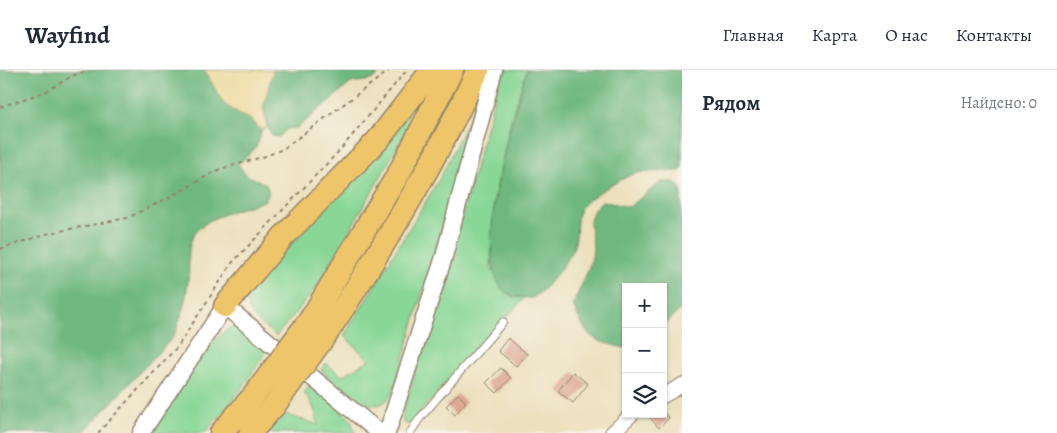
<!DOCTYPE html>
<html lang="ru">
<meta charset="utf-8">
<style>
:root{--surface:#fff;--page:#f6f6f7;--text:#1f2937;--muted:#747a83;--line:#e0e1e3}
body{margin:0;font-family:Alegreya,serif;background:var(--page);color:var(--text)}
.controls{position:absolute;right:15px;bottom:15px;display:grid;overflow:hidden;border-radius:0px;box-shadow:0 1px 4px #0004}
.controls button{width:45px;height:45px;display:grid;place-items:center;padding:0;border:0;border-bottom:1px solid var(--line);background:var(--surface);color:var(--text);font:25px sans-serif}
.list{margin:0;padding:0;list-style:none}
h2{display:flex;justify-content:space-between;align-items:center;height:65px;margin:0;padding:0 20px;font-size:21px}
h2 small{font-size:16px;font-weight:400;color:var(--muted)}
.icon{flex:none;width:28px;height:28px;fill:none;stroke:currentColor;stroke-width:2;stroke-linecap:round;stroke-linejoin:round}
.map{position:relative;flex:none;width:682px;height:363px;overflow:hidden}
header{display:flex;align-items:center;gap:30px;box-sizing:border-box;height:70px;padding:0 25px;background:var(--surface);border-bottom:1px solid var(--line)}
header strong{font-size:24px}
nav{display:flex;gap:28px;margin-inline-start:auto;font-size:18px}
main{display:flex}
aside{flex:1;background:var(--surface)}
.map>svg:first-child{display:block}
.green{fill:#88d796;stroke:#62805a}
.forest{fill:#6eb87f;stroke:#54714e}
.sand{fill:#eeda9e;stroke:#94825e}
.building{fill:#dda894}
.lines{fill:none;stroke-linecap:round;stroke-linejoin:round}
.service-casing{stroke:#94856e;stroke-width:9}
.minor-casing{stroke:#94856e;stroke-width:16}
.tertiary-casing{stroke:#94856e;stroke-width:19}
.trunk-casing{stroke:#94856e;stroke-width:25}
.path{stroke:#94856e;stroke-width:2;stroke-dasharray:4 4;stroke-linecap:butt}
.service{stroke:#fff;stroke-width:7}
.minor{stroke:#fff;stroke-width:14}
.tertiary{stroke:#fff;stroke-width:16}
.trunk{stroke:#eec569;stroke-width:22}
.trunk-bridge-casing{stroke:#94856e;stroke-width:25;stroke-linecap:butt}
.trunk-bridge{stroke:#eec569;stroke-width:22}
</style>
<header>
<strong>Wayfind</strong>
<nav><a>Главная</a><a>Карта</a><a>О нас</a><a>Контакты</a></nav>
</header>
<main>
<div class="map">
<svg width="682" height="363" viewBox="0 0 682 363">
<rect width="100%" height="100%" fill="#f7f3e8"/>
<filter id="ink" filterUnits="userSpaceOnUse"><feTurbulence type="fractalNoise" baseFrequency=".02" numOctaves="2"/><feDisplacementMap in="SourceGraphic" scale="10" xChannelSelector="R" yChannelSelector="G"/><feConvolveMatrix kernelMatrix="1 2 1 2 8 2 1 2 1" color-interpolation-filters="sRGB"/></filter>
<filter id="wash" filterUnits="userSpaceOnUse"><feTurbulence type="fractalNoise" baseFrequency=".0096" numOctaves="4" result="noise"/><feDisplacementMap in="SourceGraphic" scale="20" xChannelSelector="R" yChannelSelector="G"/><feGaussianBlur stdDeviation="1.12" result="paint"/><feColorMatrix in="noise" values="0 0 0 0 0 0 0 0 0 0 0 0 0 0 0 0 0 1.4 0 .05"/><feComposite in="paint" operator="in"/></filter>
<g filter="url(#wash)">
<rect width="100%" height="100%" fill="#ece0be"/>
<path class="green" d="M502,0H527L512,45L494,129L491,197L512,227H525L408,355L403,352L402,346L462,146Z
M440,3L317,217L276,266C262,254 241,243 249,222Z
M482,21L394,320C376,357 340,316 321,300L326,293L342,306L369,290L344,266L440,108Z
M232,257L242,259L268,279L241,320L205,363H153C169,338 207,268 232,257Z
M311,313L351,350L355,363H268L285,344L318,355C316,342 313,333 304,323Z"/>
<path class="forest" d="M0,0H204L225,35L253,51L261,60C261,76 249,85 238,94L246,105L266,114L269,123L264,131C246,137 218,144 203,155C183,169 191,191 188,211C186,231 181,249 173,267L83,363H0Z
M273,0H384L371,10L351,13L297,58L287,59L279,67L272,66C261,47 261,19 273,0Z
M527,0H682V99L679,101C665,102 650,101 637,103C627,105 584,129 580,139C575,150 578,165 574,176C570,188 543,225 531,228C528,228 523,227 520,227C457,225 516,34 527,0Z
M661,112H675L681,119L682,238L663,257V217H626V278C591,271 587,268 573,235C579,220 588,203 592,187C597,164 579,151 602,131L629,137Z"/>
<path class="sand" d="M204,0H273L263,37L267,58L261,60L253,51L225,35Z"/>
<g id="blocks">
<path class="building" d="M508,268L527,284L516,296L498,281Z
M501,298L511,308L497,323L486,313Z
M573,302L588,314L573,333L558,321Z
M458,324L466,332L455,345L446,336Z
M663,342L669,348L659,358L647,344H663Z"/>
</g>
</g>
<g filter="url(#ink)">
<use href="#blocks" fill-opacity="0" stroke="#94856e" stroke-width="1"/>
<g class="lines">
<defs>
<path id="service" d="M410,363L420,348L503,252"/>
<path id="minor" d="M663,326L682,315
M612,363L632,344"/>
<path id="tertiary" d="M141,363L225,236L380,363
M387,363L443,190L494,0"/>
<path id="trunk" d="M225,236L283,167L378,70L432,0
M312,247L399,103L452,0
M329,260C384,176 436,91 478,0
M221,363L256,323
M250,363L274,336"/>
</defs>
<use href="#service" class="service-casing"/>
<use href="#minor" class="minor-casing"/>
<use href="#tertiary" class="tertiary-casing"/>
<use href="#trunk" class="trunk-casing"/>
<path class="path" d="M0,37L47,21L72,6L89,0
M0,179L50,163L127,148L170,127L220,99L266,86L283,79L390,0
M98,363L178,276L232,193L340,80L407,0"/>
<use href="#service" class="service"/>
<use href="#minor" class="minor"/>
<use href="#tertiary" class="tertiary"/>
<use href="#trunk" class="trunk"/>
<defs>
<path id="trunk-bridge" d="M256,323L312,247
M274,336L329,260"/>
</defs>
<use href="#trunk-bridge" class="trunk-bridge-casing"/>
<use href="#trunk-bridge" class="trunk-bridge"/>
</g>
</g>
</svg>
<div class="controls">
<button>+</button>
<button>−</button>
<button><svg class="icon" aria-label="layers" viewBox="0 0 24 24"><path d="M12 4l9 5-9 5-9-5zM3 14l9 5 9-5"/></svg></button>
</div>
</div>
<aside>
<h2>Рядом<small>Найдено: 0</small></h2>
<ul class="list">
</ul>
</aside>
</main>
